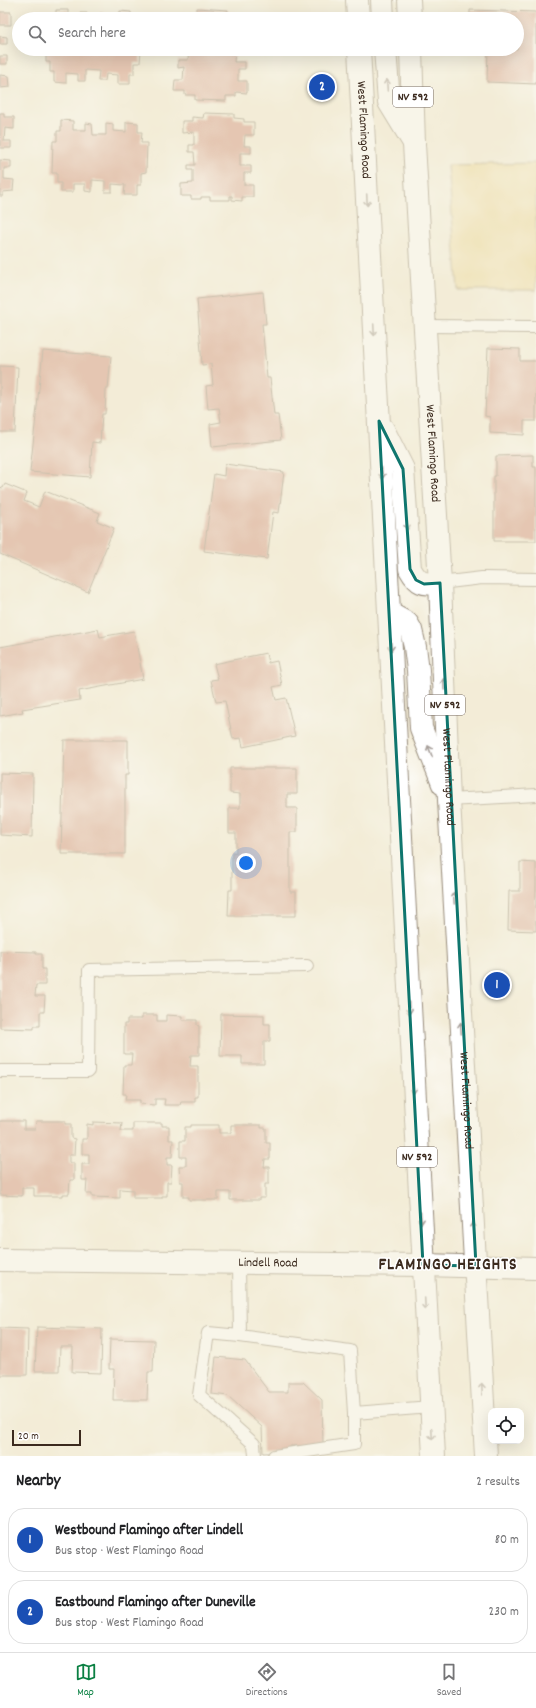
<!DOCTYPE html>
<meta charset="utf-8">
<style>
:root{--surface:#fff;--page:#f2f2f2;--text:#202124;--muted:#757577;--line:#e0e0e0;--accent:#0b8043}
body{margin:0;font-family:Dekko,sans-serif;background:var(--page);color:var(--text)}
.controls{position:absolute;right:12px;bottom:12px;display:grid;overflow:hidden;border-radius:8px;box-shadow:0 4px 16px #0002}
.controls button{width:36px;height:36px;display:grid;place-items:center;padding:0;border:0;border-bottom:1px solid var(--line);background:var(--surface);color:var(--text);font:20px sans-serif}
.scale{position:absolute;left:12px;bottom:10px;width:69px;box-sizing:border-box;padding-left:4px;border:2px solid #3b2a1e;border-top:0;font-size:11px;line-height:14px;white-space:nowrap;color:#3b2a1e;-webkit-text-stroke:3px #fff;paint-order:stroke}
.you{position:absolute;left:246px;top:863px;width:14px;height:14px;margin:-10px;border:3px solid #fff;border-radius:50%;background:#1a73e8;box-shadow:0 0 0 6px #1a73e833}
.badge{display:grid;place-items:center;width:26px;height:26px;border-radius:50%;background:var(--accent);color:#fff;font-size:13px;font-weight:700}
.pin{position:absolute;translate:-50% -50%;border:2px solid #fff;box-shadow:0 1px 4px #0006}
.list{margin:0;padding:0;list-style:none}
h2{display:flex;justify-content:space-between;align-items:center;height:52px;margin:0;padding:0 16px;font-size:17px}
h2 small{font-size:13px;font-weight:400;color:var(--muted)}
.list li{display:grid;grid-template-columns:26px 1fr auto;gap:12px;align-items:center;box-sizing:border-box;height:64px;margin:0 8px 8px;padding:0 8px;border:1px solid var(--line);border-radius:16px}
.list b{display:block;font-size:15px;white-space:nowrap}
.list p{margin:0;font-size:13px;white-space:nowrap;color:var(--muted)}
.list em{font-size:13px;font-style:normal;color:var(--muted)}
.icon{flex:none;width:22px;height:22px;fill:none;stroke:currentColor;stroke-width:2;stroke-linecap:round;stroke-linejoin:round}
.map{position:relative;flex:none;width:536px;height:1456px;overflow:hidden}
.search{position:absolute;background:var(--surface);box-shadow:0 4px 16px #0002;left:12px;right:12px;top:12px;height:44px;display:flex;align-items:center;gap:10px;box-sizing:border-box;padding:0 14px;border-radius:22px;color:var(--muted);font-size:15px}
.sheet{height:196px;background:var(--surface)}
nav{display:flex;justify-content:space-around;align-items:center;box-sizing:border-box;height:56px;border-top:1px solid var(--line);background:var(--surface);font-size:11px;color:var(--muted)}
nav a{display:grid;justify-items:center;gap:2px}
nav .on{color:var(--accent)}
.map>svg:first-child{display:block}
.sand{fill:#eeda9e;stroke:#94825e}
.building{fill:#d49885}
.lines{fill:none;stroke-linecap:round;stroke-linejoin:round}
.lane-casing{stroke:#978b7a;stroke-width:14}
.secondary-casing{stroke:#978b7a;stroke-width:24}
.primary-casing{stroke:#978b7a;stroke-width:24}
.lane{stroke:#fff;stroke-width:12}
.secondary{stroke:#fff;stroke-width:22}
.primary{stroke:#fff;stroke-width:22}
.oneway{stroke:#a79f9a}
.marked{fill:none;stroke:#0f766e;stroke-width:3;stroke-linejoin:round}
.labels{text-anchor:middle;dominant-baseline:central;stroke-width:3;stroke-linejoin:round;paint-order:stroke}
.shield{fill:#fff;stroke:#766a62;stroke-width:1}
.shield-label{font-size:12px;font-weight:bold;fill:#3b2a1e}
.street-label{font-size:13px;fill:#3b2a1e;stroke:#fff}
.district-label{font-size:17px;font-weight:bold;letter-spacing:1px;fill:#3b2a1e;stroke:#fff}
</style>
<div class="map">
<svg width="536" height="1456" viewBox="0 0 536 1456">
<rect width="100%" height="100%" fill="#fff"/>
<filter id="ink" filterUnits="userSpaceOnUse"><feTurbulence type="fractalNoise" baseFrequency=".025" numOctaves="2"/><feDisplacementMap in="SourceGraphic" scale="8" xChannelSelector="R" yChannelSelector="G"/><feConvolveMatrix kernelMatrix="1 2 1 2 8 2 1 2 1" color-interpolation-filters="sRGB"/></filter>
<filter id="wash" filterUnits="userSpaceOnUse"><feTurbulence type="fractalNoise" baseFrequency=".012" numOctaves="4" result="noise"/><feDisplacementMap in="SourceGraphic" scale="16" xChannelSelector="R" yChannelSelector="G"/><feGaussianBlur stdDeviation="0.9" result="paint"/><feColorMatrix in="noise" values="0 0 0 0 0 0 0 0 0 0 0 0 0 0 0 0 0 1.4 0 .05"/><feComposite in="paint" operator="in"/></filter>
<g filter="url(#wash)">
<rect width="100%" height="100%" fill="#f3ecd7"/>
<path class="sand" d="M536,163V290H458L448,165Z"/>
<g id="blocks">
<path class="building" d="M197,8L228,10L227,15L238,16V19H176V17H186V13L197,14Z
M56,10H68V19H56Z
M470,10L536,12V84L487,82L488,49H517V19H470Z
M120,11L131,12V19H119Z
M0,12H11V25H0Z
M80,13H87V19H80Z
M100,13L107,14L106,19H100Z
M0,36L7,37V44H0Z
M46,49H141L140,63H134V74H130V84H118V75L106,74L105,81H98L99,71L85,70V81H78V74L66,73V83L54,82V72H50V62H46Z
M189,49H235L234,62H245V69H238V81H247V93L236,92V96H226V101L195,100V95H185V91H174L175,80H183L184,67L178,68V60H188Z
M0,56H7V64H0Z
M0,75L9,76L10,87L0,88Z
M0,113H4V117H14V129L5,128L4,141H11V148H0Z
M204,113L234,114V118L244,119V122H254V135H245L244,146H251V153H240V166H251V173H244V185H253V197H242V201L232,200V196H230V200H210V197H201V199H191V196H181V184L193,183V170H188V165H195L194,152H189V145H194V132L182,133V121H192V117L203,118Z
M61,120L73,121V130H86V123L92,124L93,135H106V123L113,124V131L126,132V122L138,123V132H142L141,143H147L146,172L141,173V185H137V195H124L125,185L112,184V192H105V181L92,180V192L85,191V184H73V192H61V183H57V173H52L53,141H57V131H61Z
M0,160L11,161V168H4V179L14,180L13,191L3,192V196H0Z
M263,292L266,324H262L267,378H270L274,415H278L281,440L212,447L210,424L221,422L219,408L208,409L206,386L213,385L211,364L202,365L197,299Z
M488,348L520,349V361H536V421H524V435L490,433V417L485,416Z
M43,351L111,356L108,389H106L105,414H102L100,443L92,442L90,477L30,472Z
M0,366L18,367L15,432H0Z
M533,455V467H536V541H494V476H496V456Z
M225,464L284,472L279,513L273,512L267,559L204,551L214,474L224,476Z
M5,484L27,493L24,501L39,507L45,491L100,513L97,521L114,528L88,592L0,554V487L3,488Z
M98,629L100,637L134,631L143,679L79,691L80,700L22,709L23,712L0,716V647Z
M266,653L268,663L277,661L282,685L273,687L276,700L286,698L295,736L243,747L241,738L233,739L225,701L216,702L211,680L218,679L214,664Z
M64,740H128V775H125V854H61Z
M230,768H297V794H287V808H297V832H290V892H296V916H228L229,890H232V852L236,853V833H229V808H240V794L230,793Z
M0,773L33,774L32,837L0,835Z
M520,862L536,863V931L508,930L509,891H520Z
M0,951L36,952V954H42V969H45V985H36L35,996H45L44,1012H40V1026H34V1029L0,1028Z
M221,1014L264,1015V1024H270V1041H264V1064H242V1056H220Z
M142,1015H157V1021H166V1015L182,1016V1020H197V1025L199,1026V1055H191L190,1066H198V1097H195V1102H181L180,1105H164L165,1099H155V1105L140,1104V1100H125L126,1094H123L124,1065H131L132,1054H124V1024H127V1019H142Z
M0,1121H24V1129H35L36,1121H65V1124H71V1138L75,1139L74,1155H69V1163H74V1180H70L69,1194H63V1196H34V1188H22V1196L0,1195Z
M93,1122L122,1123L121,1131H133V1123H162V1126H169V1140H173L172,1157H167V1165H172L171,1182H167V1196H162V1198H133V1190L120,1189V1198L92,1197V1194H86L87,1180H82V1164H89V1154H82V1139H87V1124L93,1125Z
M191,1125H219V1133H231V1125H261V1128H266V1143H270V1159H265L264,1167H269V1184H265V1198H259V1200H230V1192H218V1200H189V1197H183V1182H180L179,1166H186V1157H180V1141H185V1127H191Z
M37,1327L102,1329L101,1373L72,1372L73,1347H60L59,1371H35Z
M0,1328L28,1329L27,1375H0Z
M110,1339L154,1340L153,1372H148L147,1400H113L114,1369H109Z
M216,1357L245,1360L269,1392H288V1382H303L322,1400L323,1445L290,1446V1452L263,1453L262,1427L228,1396L212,1394Z"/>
</g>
</g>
<g filter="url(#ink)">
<use href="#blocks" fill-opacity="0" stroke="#978b7a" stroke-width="1"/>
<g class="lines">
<defs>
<path id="lane" d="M425,326L536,327
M440,583L482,578L536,579
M449,800L536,795
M0,1071H88L89,970L307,966
M239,1263L240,1336L350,1351L354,1413L431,1407
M240,1336L208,1333L199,1395L254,1444L255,1456
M274,1456L354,1444V1413"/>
<g id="secondary">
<path id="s1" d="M0,1260L423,1265L536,1268"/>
</g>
<g id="primary">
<path d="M357,0L358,19"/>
<path d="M382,0L383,19"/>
<path d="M409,0L410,19"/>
<path id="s2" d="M359,49L434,1456"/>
<path d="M385,49L389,102L414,143"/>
<path id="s3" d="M411,49L414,144L440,583L449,800L486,1456"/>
<path d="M383,429L403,469L410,569C419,585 423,584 440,583"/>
<path d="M389,613L407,623L411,630L415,647L418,670L421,728L443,784"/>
</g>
</defs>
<use href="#lane" class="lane-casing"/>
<use href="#secondary" class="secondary-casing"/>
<use href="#primary" class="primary-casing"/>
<use href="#lane" class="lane"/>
<use href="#secondary" class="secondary"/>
<use href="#primary" class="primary"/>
</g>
<defs><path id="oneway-shaft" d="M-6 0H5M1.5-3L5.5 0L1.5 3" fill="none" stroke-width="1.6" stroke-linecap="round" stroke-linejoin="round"/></defs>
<g class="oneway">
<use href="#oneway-shaft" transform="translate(387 85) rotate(-94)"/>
<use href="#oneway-shaft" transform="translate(367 200) rotate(87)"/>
<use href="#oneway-shaft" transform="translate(374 330) rotate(87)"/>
<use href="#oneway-shaft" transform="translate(382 473) rotate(87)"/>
<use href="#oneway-shaft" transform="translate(407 524) rotate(86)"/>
<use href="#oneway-shaft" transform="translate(391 645) rotate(87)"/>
<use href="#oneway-shaft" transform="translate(444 684) rotate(-92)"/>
<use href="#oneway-shaft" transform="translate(430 751) rotate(-111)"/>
<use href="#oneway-shaft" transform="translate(454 898) rotate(-93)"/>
<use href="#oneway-shaft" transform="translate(409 1008) rotate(87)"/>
<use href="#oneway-shaft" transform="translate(461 1028) rotate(-93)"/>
<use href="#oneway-shaft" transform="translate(413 1088) rotate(87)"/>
<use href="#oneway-shaft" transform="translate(421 1218) rotate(86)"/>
<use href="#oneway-shaft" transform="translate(473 1228) rotate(-94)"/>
<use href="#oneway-shaft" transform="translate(425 1304) rotate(87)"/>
<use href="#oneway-shaft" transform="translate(482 1389) rotate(-93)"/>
<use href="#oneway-shaft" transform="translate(432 1434) rotate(87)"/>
</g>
</g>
<path d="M0 0H536V1456H0ZM379,421L403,469L410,569L416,580L424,584L440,583L476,1266L423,1265Z" fill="#f3ecd7" fill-opacity=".55" fill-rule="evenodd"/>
<path class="marked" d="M379,421L403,469L410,569L416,580L424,584L440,583L476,1266L423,1265Z"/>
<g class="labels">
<g class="shield">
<rect x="393" y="87" width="40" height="20" rx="3"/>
<rect x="425" y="695" width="40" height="20" rx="3"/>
<rect x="397" y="1147" width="40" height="20" rx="3"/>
</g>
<g class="shield-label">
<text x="413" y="97">NV 592</text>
<text x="445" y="705">NV 592</text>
<text x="417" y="1157">NV 592</text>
</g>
<g class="street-label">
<text stroke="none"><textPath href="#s2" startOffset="81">West Flamingo Road</textPath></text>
<text stroke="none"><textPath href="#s3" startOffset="405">West Flamingo Road</textPath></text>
<text stroke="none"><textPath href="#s3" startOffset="729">West Flamingo Road</textPath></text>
<text stroke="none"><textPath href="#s3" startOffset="1053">West Flamingo Road</textPath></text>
<text stroke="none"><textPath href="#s1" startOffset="268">Lindell Road</textPath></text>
</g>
<g class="district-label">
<text x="448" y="1266">FLAMINGO HEIGHTS</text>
</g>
</g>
</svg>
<div class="controls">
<button><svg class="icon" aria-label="locate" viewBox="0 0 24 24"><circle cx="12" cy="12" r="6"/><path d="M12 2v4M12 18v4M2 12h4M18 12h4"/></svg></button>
</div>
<div class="scale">20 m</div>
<div class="you"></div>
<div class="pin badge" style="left:497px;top:985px;background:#1a4fb4">1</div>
<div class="pin badge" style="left:322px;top:87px;background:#1a4fb4">2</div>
<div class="search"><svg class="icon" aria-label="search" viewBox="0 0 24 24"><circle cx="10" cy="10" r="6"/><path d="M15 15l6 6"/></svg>Search here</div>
</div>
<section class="sheet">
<h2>Nearby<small>2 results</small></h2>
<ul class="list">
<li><span class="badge" style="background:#1a4fb4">1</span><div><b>Westbound Flamingo after Lindell</b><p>Bus stop · West Flamingo Road</p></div><em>80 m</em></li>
<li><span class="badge" style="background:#1a4fb4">2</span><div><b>Eastbound Flamingo after Duneville</b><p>Bus stop · West Flamingo Road</p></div><em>230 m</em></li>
</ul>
</section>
<nav>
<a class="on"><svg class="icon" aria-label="map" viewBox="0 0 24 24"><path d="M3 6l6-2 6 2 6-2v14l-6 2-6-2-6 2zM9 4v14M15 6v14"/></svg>Map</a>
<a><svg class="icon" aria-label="directions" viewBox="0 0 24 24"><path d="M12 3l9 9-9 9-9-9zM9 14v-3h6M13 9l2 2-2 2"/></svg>Directions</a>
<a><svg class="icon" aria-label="saved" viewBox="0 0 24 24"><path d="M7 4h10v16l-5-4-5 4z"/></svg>Saved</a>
</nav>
